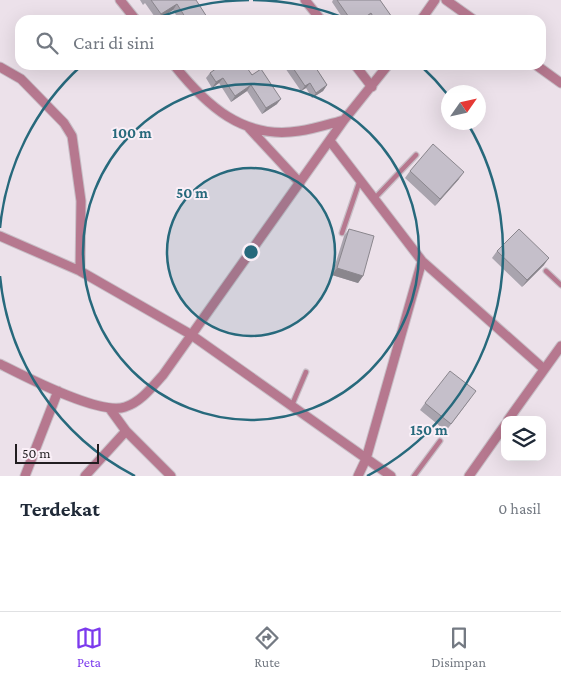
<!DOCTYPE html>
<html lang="id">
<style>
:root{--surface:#fff;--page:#f2f2f3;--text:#1f2937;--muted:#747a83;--line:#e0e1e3;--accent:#7c3aed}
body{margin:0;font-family:"Crimson Pro",serif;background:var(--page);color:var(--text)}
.controls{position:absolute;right:15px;bottom:15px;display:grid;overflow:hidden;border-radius:10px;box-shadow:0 5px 20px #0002}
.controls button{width:45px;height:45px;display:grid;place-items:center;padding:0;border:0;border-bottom:1px solid var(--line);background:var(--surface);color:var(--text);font:25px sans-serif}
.compass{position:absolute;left:441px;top:85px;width:45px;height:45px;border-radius:50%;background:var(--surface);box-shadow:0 5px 20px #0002;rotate:56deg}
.scale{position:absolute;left:15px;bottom:12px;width:84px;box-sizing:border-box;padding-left:5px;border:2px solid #211d20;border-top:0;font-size:14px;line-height:18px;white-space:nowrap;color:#211d20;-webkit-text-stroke:4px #faeff7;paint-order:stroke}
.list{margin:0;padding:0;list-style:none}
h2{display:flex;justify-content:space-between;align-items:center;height:65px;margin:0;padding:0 20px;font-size:21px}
h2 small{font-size:16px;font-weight:400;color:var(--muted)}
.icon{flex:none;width:28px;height:28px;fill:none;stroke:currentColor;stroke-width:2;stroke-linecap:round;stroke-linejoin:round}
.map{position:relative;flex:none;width:561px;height:476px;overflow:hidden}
.search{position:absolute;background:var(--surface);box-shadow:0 5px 20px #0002;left:15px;right:15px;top:15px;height:55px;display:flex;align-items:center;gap:12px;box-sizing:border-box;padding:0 18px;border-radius:15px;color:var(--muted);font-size:19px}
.sheet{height:135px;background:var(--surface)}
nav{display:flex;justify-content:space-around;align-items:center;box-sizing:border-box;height:70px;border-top:1px solid var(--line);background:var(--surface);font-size:14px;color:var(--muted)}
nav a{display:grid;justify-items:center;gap:2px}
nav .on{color:var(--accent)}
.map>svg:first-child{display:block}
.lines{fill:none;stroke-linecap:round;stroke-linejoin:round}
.service-casing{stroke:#c7bec6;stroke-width:7}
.minor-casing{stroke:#c7bec6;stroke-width:11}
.service{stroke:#b6788f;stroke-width:4.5}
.minor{stroke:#b6788f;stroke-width:9}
.wall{fill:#a9a4ae}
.shaded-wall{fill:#8a868d}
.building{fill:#c5bfca;stroke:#8a868d}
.ring{fill:none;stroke:#27697c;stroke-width:2.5}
.centre{fill:#27697c;stroke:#faeff7;stroke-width:2.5}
.ring-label{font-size:15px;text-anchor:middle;font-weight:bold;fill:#27697c;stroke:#faeff7;stroke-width:4;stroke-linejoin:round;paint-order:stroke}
</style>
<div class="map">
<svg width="561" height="476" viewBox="0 0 561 476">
<rect width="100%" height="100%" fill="#ece1ea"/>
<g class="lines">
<defs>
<path id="service" d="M374,199L416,155
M342,233L360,180
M546,271L561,285
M292,405L306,372
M414,476L440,441"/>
<path id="minor" d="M120,0L136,20
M305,0L321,20
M446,0L474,20
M421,20L435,0
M174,65C206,105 243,140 299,131C314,129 329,124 344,120
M355,65L372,87
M536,65L561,83
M0,67L21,79L64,123L72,136L81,201L80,271
M249,128L300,183
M330,141L422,261L544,369
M0,236L80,271L190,334L391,476
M0,364C24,376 100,416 125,407C141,402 152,387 163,375L344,120L388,65
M110,409L126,431L171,476
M508,420L561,346
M25,476L58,391
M85,476L126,431
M358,476L366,459L422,261
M469,476L505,425"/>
</defs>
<use href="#service" class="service-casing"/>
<use href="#minor" class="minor-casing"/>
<use href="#service" class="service"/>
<use href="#minor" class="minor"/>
</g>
<path class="wall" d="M140,0H196L207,17L205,20H179L173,10L157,20L145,3L143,5Z
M333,0H380L394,20H368L367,18L364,20H344L332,2Z
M219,65H245L252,75L277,104L262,114L247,91L231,102L219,83L212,88L206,78L210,73L220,66Z
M283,65H314L327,85L323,91L312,98L306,88L301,91Z
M410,171L459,179L435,206L405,178Z
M349,229L363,276L358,283L332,275L344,236Z
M497,251L544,265L522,287L492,258Z
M471,398L446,431L420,410L425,403Z"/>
<path class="shaded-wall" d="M177,4L173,10L157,20L161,14Z
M371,13L367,18L364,20H361Z
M223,78L219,83L212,88L216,82Z
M310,83L306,88L301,91L305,86Z
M251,85L247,91L231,102L235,96Z
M327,85L323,91L312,98L316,93Z
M281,99L277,104L262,114L266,108Z
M464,172L459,179L435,206L440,199Z
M549,258L544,265L522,287L527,280Z
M337,268L363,276L358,283L332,275Z"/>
<path class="building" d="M151,0H196L207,17L203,20H187L177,4L161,14Z
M337,0H380L394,20H375L371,13L361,20H351Z
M278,16L281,20H273Z
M221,65H245L252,75L261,69L281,99L266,108L251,85L235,96L223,78L216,82L210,73Z
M291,65H314L327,85L316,93L310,83L305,86Z
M433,144L464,172L440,199L410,171Z
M349,229L374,236L363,276L337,268Z
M519,229L549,258L527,280L497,251Z
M450,371L476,391L451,424L425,403Z"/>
<circle cx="251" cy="252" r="84" fill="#27697c" fill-opacity=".12"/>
<g class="ring">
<circle cx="251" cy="252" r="84"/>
<circle cx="251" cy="252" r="168"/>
<path d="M135 476A252 252 0 0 1 0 276M0 228A252 252 0 0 1 81 66M155 19A252 252 0 0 1 249 0M253 0A252 252 0 0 1 347 19M421 66A252 252 0 0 1 448 95M468 124A252 252 0 0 1 367 476"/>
</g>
<circle cx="251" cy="252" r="8" class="centre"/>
<g class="ring-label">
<text x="132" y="138">100 m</text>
<text x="192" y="198">50 m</text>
<text x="429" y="435">150 m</text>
</g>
</svg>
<div class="controls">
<button><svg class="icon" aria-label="layers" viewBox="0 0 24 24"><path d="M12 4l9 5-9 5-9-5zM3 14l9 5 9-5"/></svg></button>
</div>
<svg class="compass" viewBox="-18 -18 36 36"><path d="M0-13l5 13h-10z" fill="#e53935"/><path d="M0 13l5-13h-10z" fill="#747a83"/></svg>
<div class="scale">50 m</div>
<div class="search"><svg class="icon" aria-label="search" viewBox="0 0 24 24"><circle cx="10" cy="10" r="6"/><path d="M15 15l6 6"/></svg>Cari di sini</div>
</div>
<section class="sheet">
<h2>Terdekat<small>0 hasil</small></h2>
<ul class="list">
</ul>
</section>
<nav>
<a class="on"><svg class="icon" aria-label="map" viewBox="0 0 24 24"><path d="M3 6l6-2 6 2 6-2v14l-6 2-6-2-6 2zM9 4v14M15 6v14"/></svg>Peta</a>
<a><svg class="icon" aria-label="directions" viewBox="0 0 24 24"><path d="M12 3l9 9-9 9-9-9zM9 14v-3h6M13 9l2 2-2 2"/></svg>Rute</a>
<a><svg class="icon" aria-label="saved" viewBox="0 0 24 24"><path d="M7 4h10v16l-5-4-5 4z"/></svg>Disimpan</a>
</nav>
